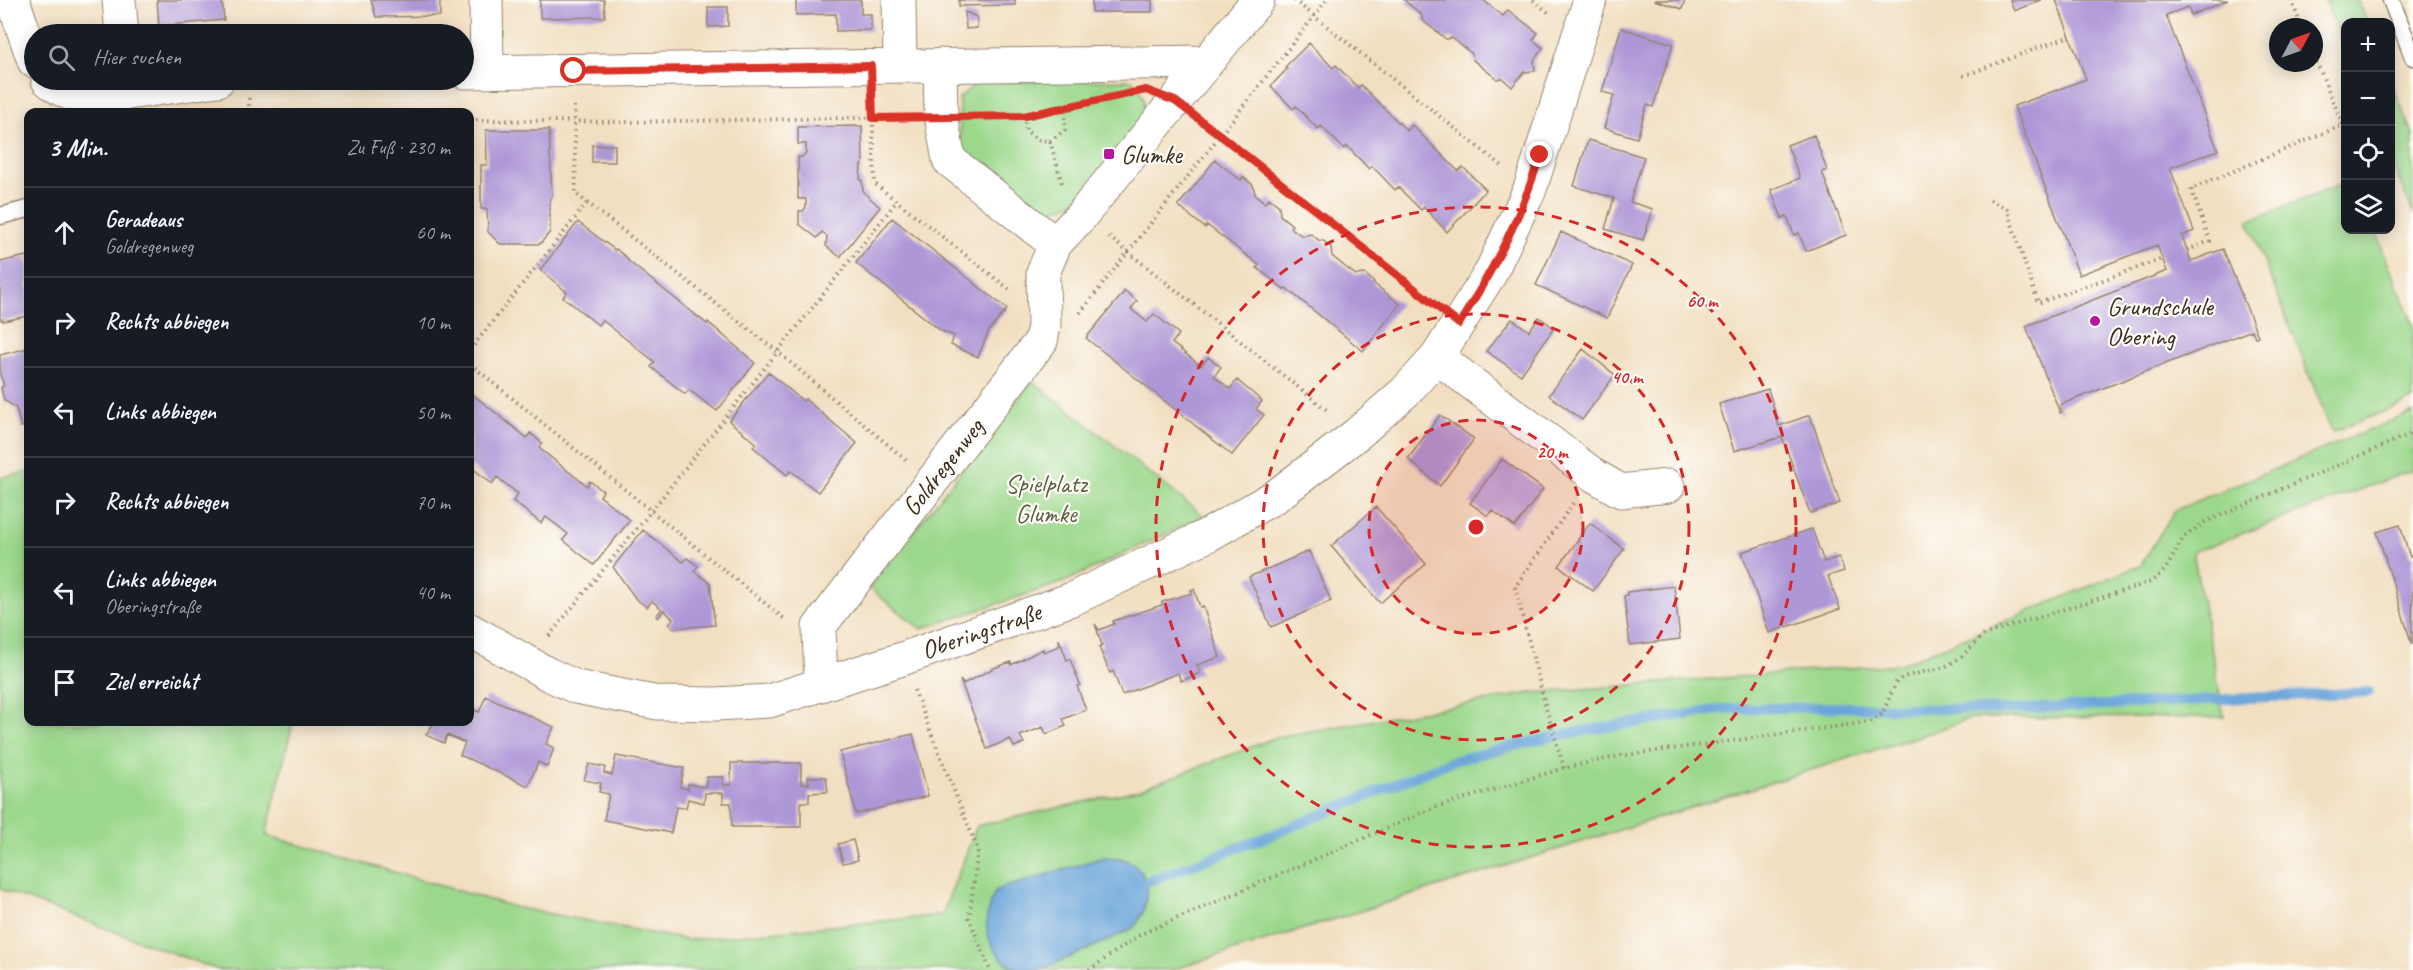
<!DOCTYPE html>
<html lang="de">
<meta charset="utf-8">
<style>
:root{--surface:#171b24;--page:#20242c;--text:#f1f3f6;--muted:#9ea1a6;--line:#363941}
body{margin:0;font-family:Caveat,sans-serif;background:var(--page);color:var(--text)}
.controls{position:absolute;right:18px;top:18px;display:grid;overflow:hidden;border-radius:12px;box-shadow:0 3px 15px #0003}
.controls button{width:54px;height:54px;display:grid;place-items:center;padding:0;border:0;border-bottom:2px solid var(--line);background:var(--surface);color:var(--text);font:30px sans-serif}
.compass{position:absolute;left:2269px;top:18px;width:54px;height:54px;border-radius:50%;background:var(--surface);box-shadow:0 3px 15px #0003;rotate:49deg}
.stop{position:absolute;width:18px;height:18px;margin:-14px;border:4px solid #d93025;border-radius:50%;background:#fff}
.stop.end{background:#d93025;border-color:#fff;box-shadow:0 2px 6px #0008}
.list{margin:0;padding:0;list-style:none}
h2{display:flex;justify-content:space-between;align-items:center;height:78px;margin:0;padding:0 24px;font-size:26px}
h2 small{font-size:20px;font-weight:400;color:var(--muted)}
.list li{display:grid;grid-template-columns:39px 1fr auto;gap:18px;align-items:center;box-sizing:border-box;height:90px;padding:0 24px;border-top:2px solid var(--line)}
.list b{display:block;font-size:22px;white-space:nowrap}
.list p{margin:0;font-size:20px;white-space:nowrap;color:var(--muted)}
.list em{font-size:20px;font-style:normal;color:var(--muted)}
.icon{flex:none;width:33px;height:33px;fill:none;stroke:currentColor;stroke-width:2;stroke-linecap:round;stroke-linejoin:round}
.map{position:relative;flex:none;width:2413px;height:970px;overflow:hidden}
.search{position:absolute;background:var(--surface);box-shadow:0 3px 15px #0003;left:24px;top:24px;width:450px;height:66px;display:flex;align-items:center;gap:15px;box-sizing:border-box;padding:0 21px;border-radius:33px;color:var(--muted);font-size:22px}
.panel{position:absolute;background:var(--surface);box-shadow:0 3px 15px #0003;left:24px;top:108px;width:450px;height:618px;border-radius:12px}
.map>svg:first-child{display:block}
.green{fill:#9bd88c;stroke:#6b8155;stroke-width:1.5}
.water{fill:#6aa5da;stroke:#52687c;stroke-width:1.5}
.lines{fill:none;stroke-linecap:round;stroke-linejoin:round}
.stream{stroke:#6aa5da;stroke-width:10}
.building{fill:#ae97d7}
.lane-casing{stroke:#968470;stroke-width:19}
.street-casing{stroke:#968470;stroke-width:35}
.path{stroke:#968470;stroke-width:4;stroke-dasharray:1.5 4.5;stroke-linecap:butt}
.lane{stroke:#fff;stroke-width:16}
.street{stroke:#fff;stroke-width:33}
.route{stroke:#d93025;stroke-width:8}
.ring{fill:none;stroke:#d62828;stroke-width:3;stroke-dasharray:10 8}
.poi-dot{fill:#b5179e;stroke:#fdfcf7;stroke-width:2}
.labels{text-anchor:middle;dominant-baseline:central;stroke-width:4.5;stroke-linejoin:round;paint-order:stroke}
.poi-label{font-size:26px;fill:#3b2a1e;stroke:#fdfcf7;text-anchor:start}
.street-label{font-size:26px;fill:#3b2a1e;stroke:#fdfcf7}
.park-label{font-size:26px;fill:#585e3f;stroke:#fdfcf7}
.centre{fill:#d62828;stroke:#fdfcf7;stroke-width:3}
.ring-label{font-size:18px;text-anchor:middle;font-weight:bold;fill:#d62828;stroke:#fdfcf7;stroke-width:4.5;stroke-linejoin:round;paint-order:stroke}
</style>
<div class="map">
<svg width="2413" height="970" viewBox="0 0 2413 970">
<rect width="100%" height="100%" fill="#fdfcf7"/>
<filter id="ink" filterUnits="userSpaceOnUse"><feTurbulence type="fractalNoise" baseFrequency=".0167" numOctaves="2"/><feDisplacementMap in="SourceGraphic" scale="12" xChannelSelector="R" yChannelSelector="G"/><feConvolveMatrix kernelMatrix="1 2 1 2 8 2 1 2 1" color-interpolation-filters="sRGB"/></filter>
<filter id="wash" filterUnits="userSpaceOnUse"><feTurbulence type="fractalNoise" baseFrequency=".008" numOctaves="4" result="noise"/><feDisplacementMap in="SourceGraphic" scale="24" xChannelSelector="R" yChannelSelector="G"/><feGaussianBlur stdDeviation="1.35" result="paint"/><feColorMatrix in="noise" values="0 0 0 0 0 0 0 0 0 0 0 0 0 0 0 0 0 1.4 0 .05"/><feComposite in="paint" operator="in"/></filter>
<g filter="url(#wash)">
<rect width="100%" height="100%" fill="#f2dfc1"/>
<path class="green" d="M2325,0H2358L2367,22H2346L2345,50Z
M1132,80C1146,96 1146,104 1141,125L1078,201L1051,211L1025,209L961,157L959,98L978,82Z
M2390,80L2413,134V214L2391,159Z
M2345,183L2346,230H2375L2413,325V400L2332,432L2248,221Z
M1032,381L1204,516L1064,582L921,629L869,588Z
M2413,412V470L2193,552L2224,717L1972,718L1926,734L1172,970H218L0,889V478L28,472V722H293L266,835L514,907L688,940L942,915L977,826L1138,790L1277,737L1531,693L1901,664L2141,565L2175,510Z"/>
<path class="water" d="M1104,857C1111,858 1120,857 1126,860C1154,871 1150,909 1134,927C1130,931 1047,968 1038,970C1033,970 1024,970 1019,970C1009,967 1001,959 995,950C981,930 986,910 996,890Z"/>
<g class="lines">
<path class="stream" d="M1133,887L1269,836L1452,761L1555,736L1600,728L1723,709L1840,707L2006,710L2369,692"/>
</g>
<g id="blocks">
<path class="building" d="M157,0H222L224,20L159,26Z
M371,0H440V16L376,17Z
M540,0H604L605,17L540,18Z
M796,0H861V14H871V30L836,31V14L796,15Z
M959,0H1015V5L959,6Z
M1092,0H1152V12H1092Z
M1404,0H1483L1503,16L1508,10L1538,33L1533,40L1543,48L1534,60L1535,71L1524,72L1512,87L1502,78L1497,79L1473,60L1472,54L1452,38L1446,39L1422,20V15Z
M1654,0H1685L1682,9Z
M2010,0H2041L2014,11Z
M2056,0H2228L2191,15L2188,7L2166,15L2218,150L2170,168L2194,231L2182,236L2191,261L2223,249L2258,336L2255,337L2252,330L2060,405L2062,412L2060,413L2026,326L2167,271L2157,245L2079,275L2014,106L2086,79Z
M708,7H728V26L708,27Z
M965,12L977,17V28L966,29Z
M1621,28L1673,44L1653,107L1647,105L1637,138L1604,128L1614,95L1602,92Z
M1309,43L1333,68L1336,65L1358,88L1361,85L1407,131L1412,125L1458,171L1463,167L1486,190L1447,232L1424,207L1421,210L1398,187L1395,190L1372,166L1369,169L1347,146L1344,149L1321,126L1318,129L1296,106L1293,109L1271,86L1287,69L1285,67Z
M862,126L863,164L861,165L860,180H862L863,192L880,207L840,257L826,246L827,236L822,232L817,238L799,224V211H803L806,207V199H798V157H802L806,153V144H798V127Z
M486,130H549L552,197L550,198V232L540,244H500L488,232L487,209H481V165H487Z
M1814,135L1827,170L1822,172L1846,235L1806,251L1799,233L1794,235L1787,216L1782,218L1771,190L1800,178L1787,145Z
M1588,140L1644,157L1630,202L1653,209L1643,240L1605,229L1614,198L1574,186Z
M592,145H615V162H592Z
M1215,160L1241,180L1243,177L1253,185L1255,194L1265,203L1269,198L1279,206L1280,215L1292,225L1290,227L1302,236L1311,234L1320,241L1322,240L1331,247L1332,256L1344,266L1356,275L1365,274L1374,282L1373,283L1400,304L1363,351L1286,288L1284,289L1257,268L1259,265L1207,225L1205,228L1178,206Z
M892,218L1007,309L989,331L978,357L951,345L954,336L940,330L856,263Z
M578,222L615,250L616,249L628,259L627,260L707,324L708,322L755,363L717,411L689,390L685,394L651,367L655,362L602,320L598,325L563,297L567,292L540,270Z
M1561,232L1632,265L1607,318L1536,285Z
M26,256L28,268V316L3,321V319L0,320V262Z
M1125,291L1137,301L1131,309L1147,322L1154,314L1179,334L1172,343L1201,366L1208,357L1221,367L1214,376L1230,389L1237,380L1262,401L1256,409L1264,415L1232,455L1086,338Z
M1539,317L1554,328L1521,375L1486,351L1512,319L1529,331Z
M28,348V425L21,427L16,408L4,400L1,388L4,385L0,375V355Z
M1583,349L1615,375L1582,420L1549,395Z
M768,372L803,401L805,399L857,443L818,492L791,471L787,475L753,447L756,443L729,421Z
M1768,389L1779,426L1810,415L1840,503L1810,513L1782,437L1734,451L1719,404Z
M470,392L527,438L530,433L542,443L539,448L587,486L590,481L603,491L600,496L630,520L594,565L563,540L568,534L558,526L546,517L541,523L513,501L518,494L497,477L492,484L470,466Z
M1440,415L1474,439L1440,486L1408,459Z
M1502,459L1543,489L1515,527L1492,510L1488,516L1470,503Z
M1376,507L1426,564L1380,603L1331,546Z
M1590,523L1624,549L1593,591L1559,566Z
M2400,525L2410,557L2413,556L2412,645L2377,532Z
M1812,529L1824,562L1839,557L1844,571L1828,576L1840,609L1769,633L1742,552Z
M643,530L683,562L687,558L698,566L694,571L710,583L715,625L674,628L669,624L673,619L664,610L658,618L656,616L662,609L652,601L647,607L636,599L613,567Z
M1309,551L1331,601L1271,627L1249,577Z
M1674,586L1680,639L1630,645L1624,596L1627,595V592Z
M1194,589L1200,607L1203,606L1220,657L1197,665L1200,673L1191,677L1181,681L1178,673L1122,695L1113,671L1110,673L1099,647L1102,645L1095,624L1099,630L1114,624L1113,621L1162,605V602L1192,593L1191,590Z
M1059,639L1067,660L1070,659L1080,685L1077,686L1086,710L1063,719L1066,726L1046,734L1043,727L1020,736L1024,743L1014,747L1010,739L987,749L960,680L963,684L994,668L1011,662V665L1043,649L1044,652L1059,646Z
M486,696L554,727L546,744L554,748L547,767L538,762L528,786L460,755L465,743L447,735L444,743L426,735L434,722H470V708L479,712Z
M913,734L928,796L856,814L840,752Z
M616,756L684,768L680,787L688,789V784L705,787L707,777H723V785H731V763H801V784H809L808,777H826L828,792L809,793V802H801V827H732L731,803H723V793H705L704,803L688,799L686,808L676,807L671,833L604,820L609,794L599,792L601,783L584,780L589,764L605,767L604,773L612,775Z
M853,840L858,860L843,863L838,844Z"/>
</g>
</g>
<g filter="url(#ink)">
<use href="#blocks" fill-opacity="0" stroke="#968470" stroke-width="1.5"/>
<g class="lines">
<defs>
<path id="lane" d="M2391,0L2413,57
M0,216L28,209"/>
<path id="street" d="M13,0L34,61
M119,0L122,34
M486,0L487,72
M899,0L900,66
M940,65L941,116L949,160L1055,244L1081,216L1258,0
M464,72L1207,62
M48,80C62,92 75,97 94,98L218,80
M1437,357L1595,476L1621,491L1668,486
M470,630L548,674L576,687L658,703L716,704L769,701L902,659L1072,599L1210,534L1276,496L1357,434L1405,392L1437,357L1490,274L1530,189L1590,0
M821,685L819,627L1041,341L1044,326L1043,273L1055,244"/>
</defs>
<use href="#lane" class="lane-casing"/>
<use href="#street" class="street-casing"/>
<path class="path" d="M1294,0L1502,166
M1533,0L1549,13
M2291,0L2302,27
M1963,76L2070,36
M249,98V112
M872,101L875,184L1009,289
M574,106L576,194L778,352L906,460
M974,116H1024L1100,101
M1024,116L1026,131L1038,140L1050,141L1065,130V109
M470,120L625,122L907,117
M1203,122L1432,303
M1050,141L1062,183
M1990,200L2007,209L2038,303L2162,259
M1109,237L1328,411
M2187,250L2210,241L2191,189L2343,125L2314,56
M1080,313L1327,0
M470,350L587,203
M470,364L787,621
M549,636L652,510L897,201
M914,690L978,850L969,918L990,970
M1564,768L1546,708L1515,587L1574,502
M1089,970L1141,934L1434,808L1564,768L1620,756L1870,722L1882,714L1896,683L1903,677L1945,667L1961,657L1985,634L2151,582L2165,570L2184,537L2205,522L2413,433"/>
<use href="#lane" class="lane"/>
<use href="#street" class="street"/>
</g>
</g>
<g class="lines" filter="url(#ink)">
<path class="route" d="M574,71L871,66L873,118L1024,116L1146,90L1175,101L1220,135L1459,324C1493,270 1522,216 1540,155"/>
</g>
<circle cx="1476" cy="527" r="107" fill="#d62828" fill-opacity=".12"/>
<g class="ring">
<circle cx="1476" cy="527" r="107"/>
<circle cx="1476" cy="527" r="213"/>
<circle cx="1476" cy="527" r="320"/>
</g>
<g class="poi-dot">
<rect x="1103" y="148" width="12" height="12" rx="3"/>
<circle cx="2095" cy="321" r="6"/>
</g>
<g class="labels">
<g class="poi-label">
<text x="1121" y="154">Glumke</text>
<text x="2107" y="306">Grundschule<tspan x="2107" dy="30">Obering</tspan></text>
</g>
<g class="street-label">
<text transform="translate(943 467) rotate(-52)">Goldregenweg</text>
<text transform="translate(981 631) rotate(-19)">Oberingstraße</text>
</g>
<g class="park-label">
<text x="1046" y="483">Spielplatz<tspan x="1046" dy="30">Glumke</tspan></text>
</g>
</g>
<circle cx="1476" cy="527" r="9" class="centre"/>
<g class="ring-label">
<text x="1702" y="307">60 m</text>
<text x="1627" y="383">40 m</text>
<text x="1552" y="458">20 m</text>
</g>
</svg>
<div class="controls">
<button>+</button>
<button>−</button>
<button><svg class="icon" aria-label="locate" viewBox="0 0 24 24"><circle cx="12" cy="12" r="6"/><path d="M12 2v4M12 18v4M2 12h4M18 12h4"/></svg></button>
<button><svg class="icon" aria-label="layers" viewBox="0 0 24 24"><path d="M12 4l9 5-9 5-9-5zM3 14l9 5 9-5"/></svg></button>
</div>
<svg class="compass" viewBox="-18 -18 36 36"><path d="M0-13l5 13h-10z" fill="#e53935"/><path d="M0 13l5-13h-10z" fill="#9ea1a6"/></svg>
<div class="stop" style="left:574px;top:71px"></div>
<div class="stop end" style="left:1540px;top:155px"></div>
<div class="search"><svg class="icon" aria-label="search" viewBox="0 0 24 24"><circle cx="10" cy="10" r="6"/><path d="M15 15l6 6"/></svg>Hier suchen</div>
<section class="panel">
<h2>3 Min.<small>Zu Fuß · 230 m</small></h2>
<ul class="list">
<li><svg class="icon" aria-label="ahead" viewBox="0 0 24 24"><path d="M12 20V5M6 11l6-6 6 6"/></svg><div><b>Geradeaus</b><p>Goldregenweg</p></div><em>60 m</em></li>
<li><svg class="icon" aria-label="right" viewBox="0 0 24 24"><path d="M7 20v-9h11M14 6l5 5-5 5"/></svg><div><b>Rechts abbiegen</b></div><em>10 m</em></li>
<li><svg class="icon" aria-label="left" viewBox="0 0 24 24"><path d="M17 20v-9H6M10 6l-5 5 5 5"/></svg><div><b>Links abbiegen</b></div><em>50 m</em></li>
<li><svg class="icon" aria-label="right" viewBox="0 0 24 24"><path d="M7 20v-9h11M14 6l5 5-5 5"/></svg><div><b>Rechts abbiegen</b></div><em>70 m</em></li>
<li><svg class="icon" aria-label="left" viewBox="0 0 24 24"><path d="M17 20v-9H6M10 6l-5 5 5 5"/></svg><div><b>Links abbiegen</b><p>Oberingstraße</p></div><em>40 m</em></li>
<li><svg class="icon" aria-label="arrive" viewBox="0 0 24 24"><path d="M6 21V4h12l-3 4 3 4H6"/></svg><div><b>Ziel erreicht</b></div></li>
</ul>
</section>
</div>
